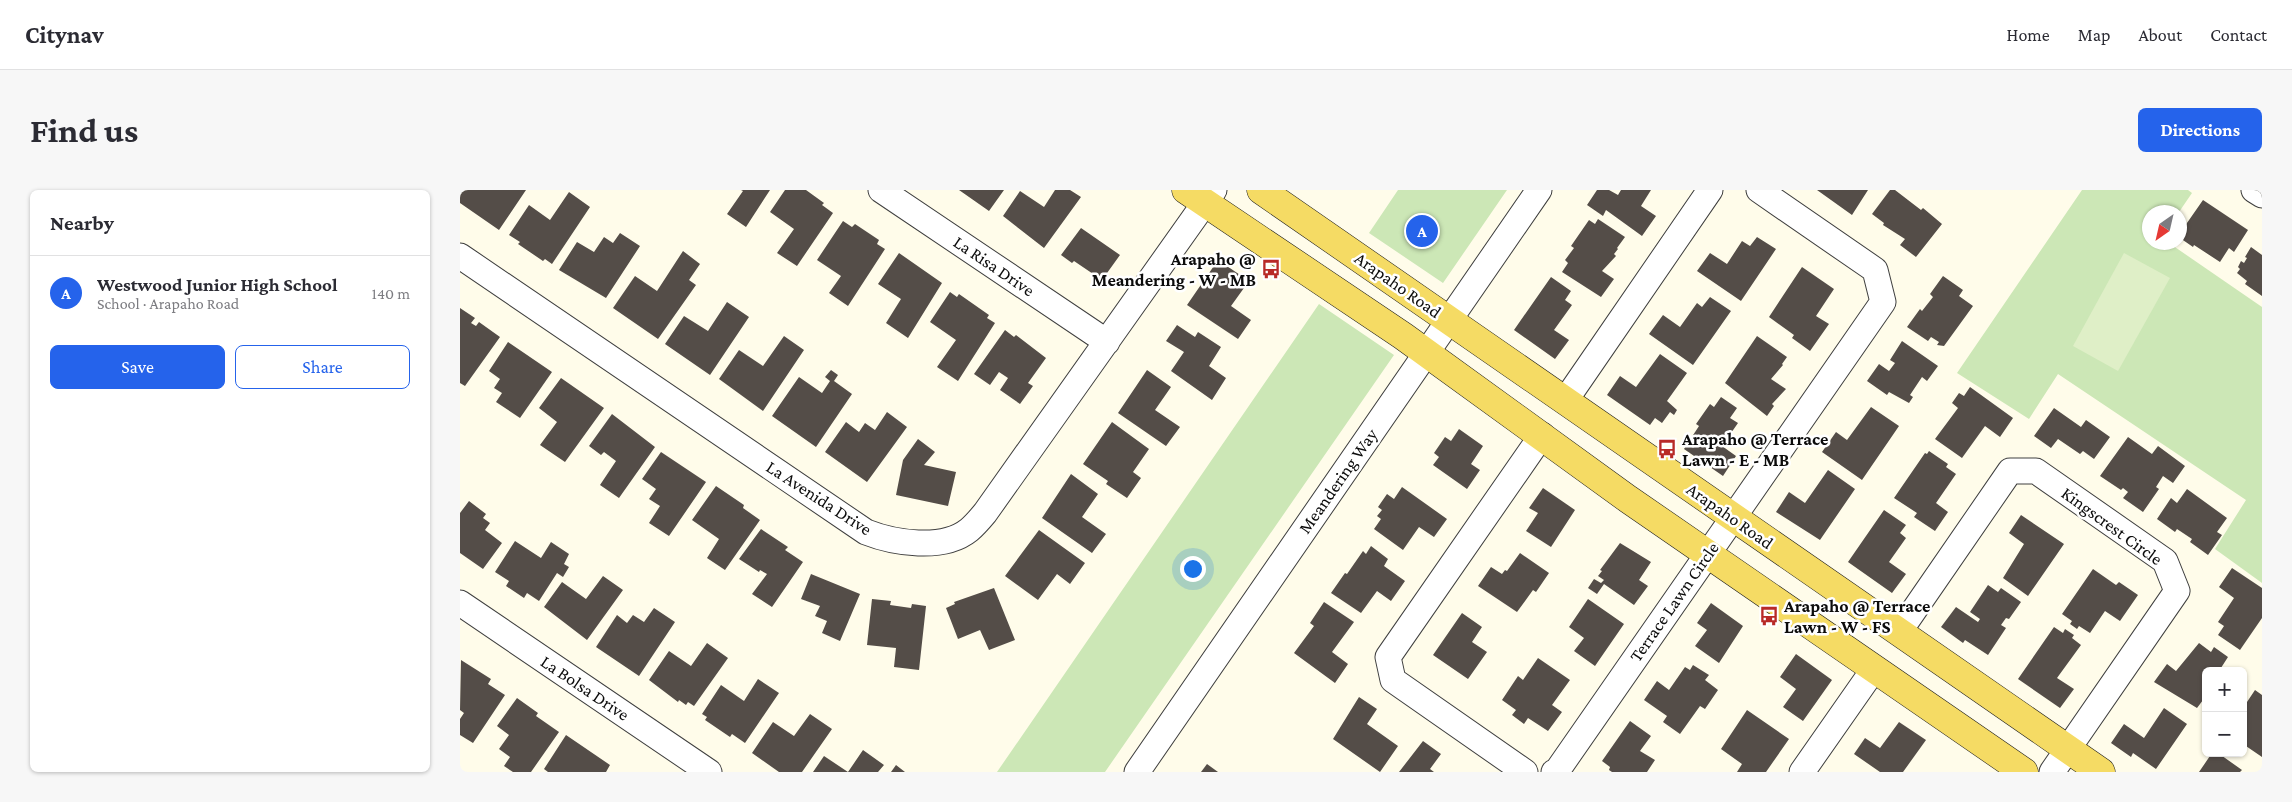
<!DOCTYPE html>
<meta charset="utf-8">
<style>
:root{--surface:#fff;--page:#f7f7f7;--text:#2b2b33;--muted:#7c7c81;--line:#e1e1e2;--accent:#2563eb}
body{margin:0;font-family:"Crimson Pro",serif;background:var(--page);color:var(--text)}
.controls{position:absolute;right:15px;bottom:15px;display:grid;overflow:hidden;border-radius:8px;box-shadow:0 1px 4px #0004}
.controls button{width:45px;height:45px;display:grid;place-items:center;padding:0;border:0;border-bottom:1px solid var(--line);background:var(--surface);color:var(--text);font:25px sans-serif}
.compass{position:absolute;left:1682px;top:15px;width:45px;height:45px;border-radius:50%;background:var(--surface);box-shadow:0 1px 4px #0004;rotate:214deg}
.you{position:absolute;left:732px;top:378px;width:18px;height:18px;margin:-12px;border:4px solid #fff;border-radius:50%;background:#1a73e8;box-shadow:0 0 0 8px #1a73e833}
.badge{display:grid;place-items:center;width:32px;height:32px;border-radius:50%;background:var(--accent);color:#fff;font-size:16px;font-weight:700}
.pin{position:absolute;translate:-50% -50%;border:2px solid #fff;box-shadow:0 1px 5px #0006}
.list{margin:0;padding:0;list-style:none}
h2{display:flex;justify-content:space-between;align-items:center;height:65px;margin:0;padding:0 20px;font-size:21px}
h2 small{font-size:16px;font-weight:400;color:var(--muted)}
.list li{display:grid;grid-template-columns:32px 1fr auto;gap:15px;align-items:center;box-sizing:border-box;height:75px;padding:0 20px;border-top:1px solid var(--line)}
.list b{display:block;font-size:19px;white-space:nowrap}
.list p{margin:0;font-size:16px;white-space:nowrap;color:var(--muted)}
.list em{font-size:16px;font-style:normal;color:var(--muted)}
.actions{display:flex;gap:10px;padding:15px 20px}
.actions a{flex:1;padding:11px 0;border:1px solid var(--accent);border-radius:8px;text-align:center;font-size:18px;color:var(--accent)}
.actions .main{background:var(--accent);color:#fff}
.map{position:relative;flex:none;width:1802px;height:582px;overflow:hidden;border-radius:8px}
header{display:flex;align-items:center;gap:30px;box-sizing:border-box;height:70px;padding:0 25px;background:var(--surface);border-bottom:1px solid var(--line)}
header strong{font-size:24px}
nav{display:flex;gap:28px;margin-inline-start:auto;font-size:18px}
.intro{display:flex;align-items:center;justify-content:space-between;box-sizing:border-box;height:120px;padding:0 30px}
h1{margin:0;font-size:35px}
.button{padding:12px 22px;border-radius:8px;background:var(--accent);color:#fff;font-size:18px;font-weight:700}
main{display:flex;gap:30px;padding:0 30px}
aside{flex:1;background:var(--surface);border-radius:8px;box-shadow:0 1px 4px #0004}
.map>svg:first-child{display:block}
.green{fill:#cce7b6}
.pitch{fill:#dfefc7}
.building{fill:#544d48}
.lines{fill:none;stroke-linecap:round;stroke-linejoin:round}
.minor-casing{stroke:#3f3f3f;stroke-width:27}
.major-casing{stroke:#1d1d1d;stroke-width:29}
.minor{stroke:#fff;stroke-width:25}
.major{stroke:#f5db64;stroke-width:28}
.labels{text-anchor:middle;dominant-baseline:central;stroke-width:5;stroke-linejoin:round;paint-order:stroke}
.poi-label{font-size:18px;font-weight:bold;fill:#0c0c0c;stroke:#fff;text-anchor:start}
.street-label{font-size:18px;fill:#0c0c0c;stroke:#fff}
</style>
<header>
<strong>Citynav</strong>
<nav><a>Home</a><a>Map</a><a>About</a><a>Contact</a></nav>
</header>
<div class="intro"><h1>Find us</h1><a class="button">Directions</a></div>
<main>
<aside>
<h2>Nearby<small></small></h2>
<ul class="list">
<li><span class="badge">A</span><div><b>Westwood Junior High School</b><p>School · Arapaho Road</p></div><em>140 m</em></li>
</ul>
<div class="actions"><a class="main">Save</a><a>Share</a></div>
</aside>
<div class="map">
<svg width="1802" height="582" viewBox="0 0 1802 582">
<rect width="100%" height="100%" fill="#fffcea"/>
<path class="green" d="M938,0H1047L983,93L909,43Z
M1622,0H1728L1732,3L1719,22H1690V52L1709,53L1802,117V393L1755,359L1786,310L1598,184L1569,229L1497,183Z
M859,114L934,165L645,582H537Z"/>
<path class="pitch" d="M1664,63L1710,88L1658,181L1613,156Z"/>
<path class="building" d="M0,0H66L39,40L0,13Z
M281,0H310L286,37L267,24L283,1Z
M325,0H346L364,13L362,15L373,23L337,76L317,63L334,39L310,22Z
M499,0H544L529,21Z
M595,0H610L621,7L584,58L543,26L560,1L584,17Z
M1137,0H1149L1158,5L1161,0H1191L1181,16L1196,26L1182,46L1146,20L1143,26L1127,15Z
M1357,0H1408L1392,25Z
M1430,0H1435L1461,20L1463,18L1482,34L1456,67L1440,55L1445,49L1423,35L1424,33L1412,24Z
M109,2L130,17L92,74L85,69L83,71L58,54L60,52L49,45L69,15L90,30Z
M1743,10L1788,40L1774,62L1769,58L1760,72L1734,55L1733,57L1720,48V43Z
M1138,29L1165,47L1157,58L1158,59L1154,64L1156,66L1142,81L1154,89L1141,107L1102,82L1108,73L1105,70L1114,58L1111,56L1129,30L1135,34Z
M383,31L392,37L395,34L419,50L417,54L425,59L388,116L369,103L381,86L357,70Z
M621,38L660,65L642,90L614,71L612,73L601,65Z
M160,43L180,56L146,108L99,80L117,52L134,62L144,47L153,53Z
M1297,47L1316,59L1281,111L1237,81L1250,63L1267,74L1282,51L1290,56Z
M1791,57L1802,65V106L1785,94L1787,91L1777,83L1780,79L1778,77L1781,71L1784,73L1787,68L1785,67Z
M223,61L240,74L229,90L236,95L198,149L153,118L175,86L197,101Z
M439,63L482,93L448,148L426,133L441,109L418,94Z
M758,70L789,91L771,116L791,130L778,149L727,115Z
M1342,77L1374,99L1356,126L1369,134L1350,161L1332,148L1334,145L1309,127Z
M1483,86L1503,100L1499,106L1513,116L1484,156L1477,155L1479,152L1471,147L1468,151L1447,137L1460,119L1462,121L1473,107L1470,104Z
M1091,87L1111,101L1105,110L1112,115L1094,140L1109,150L1095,169L1054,140Z
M490,102L497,107L499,104L529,125L527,128L535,133L498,191L477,177L496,150L470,132Z
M1250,107L1271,121L1233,175L1189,144L1203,125L1220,137L1237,113L1242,117Z
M267,112L289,127L250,185L205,154L224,126L248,141Z
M0,118L15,128L11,133L16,136L19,132L40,147L5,196L0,193Z
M717,135L735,147L738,142L761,157L749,176L766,188L752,210L711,181L724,162L706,151Z
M545,140L554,147L556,145L586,168L568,193L573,196L560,214L540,200L548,188L539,182L530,195L514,184Z
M324,146L344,160L303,221L259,189L279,160L303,176Z
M1297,146L1327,167L1322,174L1323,175L1311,189L1326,199L1312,214L1314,216L1307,226L1265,193Z
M1442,151L1478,176L1467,191L1462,187L1450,205L1453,207L1449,213L1429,202L1427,205L1407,191L1419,174L1429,181L1435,173L1430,170Z
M48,152L92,182L60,228L36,212L42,203L34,198L40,189L29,181Z
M1200,164L1227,183L1207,211L1217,220L1214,225L1210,222L1202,233L1195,228L1190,235L1147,205L1160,186L1176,197Z
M371,180L378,185L374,191L392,204L356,257L312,226L339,187L362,203L370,191L365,187Z
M687,180L711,197L695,220L720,237L706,256L658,223Z
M101,188L144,218L105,272L80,255L97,232L79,218Z
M1510,197L1553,228L1540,247L1525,236L1502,268L1475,249L1498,218L1492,213L1499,203L1504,206Z
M1261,207L1277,218L1270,228L1278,233L1262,256L1276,266L1263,286L1224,259L1239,236L1236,234L1250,214L1254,217Z
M1411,217L1439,236L1402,290L1362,262L1376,242L1387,250Z
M1594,218L1621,237L1626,230L1650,247L1634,269L1623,261L1620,264L1598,249L1591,258L1574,246Z
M427,222L447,237L407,292L365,262L386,232L399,242L405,233L415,240Z
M152,224L195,257L159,308L140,295L156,271L144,262L141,265L129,256Z
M652,232L689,259L673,282L681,288L667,308L646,294L648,291L623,274Z
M999,239L1023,256L1011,274L1020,280L1007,299L973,275L979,267L974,263L985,247L991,251Z
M1668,247L1692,264L1698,256L1725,276L1713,293L1703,286L1696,297L1699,299L1683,322L1663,308L1668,302L1663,298L1661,300L1640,286Z
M458,249L475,262L464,275L496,282L488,316L436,305L443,270Z
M1469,261L1488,274L1486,277L1496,284L1476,313L1488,322L1475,341L1454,327L1457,323L1434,308L1465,263L1467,264Z
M201,262L246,292L209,346L189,333L200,316L189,309L196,299L182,289Z
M1368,280L1395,299L1360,350L1316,322L1329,302L1345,313Z
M611,284L638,304L622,327L646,344L632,363L582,328Z
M256,296L284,315L283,318L300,330L265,380L247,368L259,349L232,330Z
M942,297L987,329L974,347L959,337L943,360L914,339L921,329L917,326L922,320L918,317L927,304L934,309Z
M1083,298L1115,320L1091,357L1066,341L1078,323L1069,318Z
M1727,299L1767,328L1757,342L1762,345L1748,365L1730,352L1732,349L1717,339L1715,342L1697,329L1711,308L1717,313Z
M9,311L26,324L23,328L30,333L25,340L42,353L23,379L0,363V323Z
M1424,320L1446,335L1440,343L1446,348L1429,372L1446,384L1432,403L1388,372Z
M1561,325L1604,354L1568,406L1543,388L1564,354L1549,343Z
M301,339L328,357L325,360L343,372L312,417L292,404L307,384L300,380L299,382L279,369Z
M579,340L625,373L610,394L597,384L578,410L545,386Z
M55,351L81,368L91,352L109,364L104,374L109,377L103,387L97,383L79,411L67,403L64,408L46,396L49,391L35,382Z
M1160,353L1191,372L1179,390L1188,396L1174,415L1144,394L1137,404L1128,398L1134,389L1141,393L1144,390L1138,386L1142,381L1140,380Z
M911,356L928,369L924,376L945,391L931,411L917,401L901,423L871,403L885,383L887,384L903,361L906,364Z
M1060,363L1089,383L1076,402L1073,400L1057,422L1018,396L1031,377L1042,384L1045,380L1047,381Z
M1772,378L1802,398V428L1780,460L1758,445L1764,436L1758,432L1774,408L1759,397Z
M1633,379L1656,395L1659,392L1678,405L1660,431L1645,421L1630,443L1619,436L1617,439L1610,434L1612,431L1602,424Z
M351,384L400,404L380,451L362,443L367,431L355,426L360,416L341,409Z
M143,386L163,400L127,450L84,417L102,392L126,409Z
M1528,395L1538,402L1541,398L1561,412L1549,429L1546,428L1541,435L1546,438L1528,465L1505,450L1503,453L1481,437L1496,417L1518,432L1520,429L1510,422Z
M534,398L555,450L529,460L520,440L498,449L486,418L495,414L494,412Z
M412,409L431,411L430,415L451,418L452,414L466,416L459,480L434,477L436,458L407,455Z
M1128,409L1164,434L1135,476L1114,461L1124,448L1109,437Z
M864,412L894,432L872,462L888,474L875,493L834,463L854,436L850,433Z
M1251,413L1283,436L1259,473L1235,456L1247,440L1237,433Z
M194,418L215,432L179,486L136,457L157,425L167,433L173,425L184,432Z
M1002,423L1022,437L1012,452L1027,462L1008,489L973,465Z
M1594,437L1603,443L1605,439L1614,445L1612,448L1621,455L1597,488L1614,499L1600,518L1558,489Z
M247,453L268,468L234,516L228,512L226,515L219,510L218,512L189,490L209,461L231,476Z
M1739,453L1751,462L1754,457L1768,467L1759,481H1746V506L1737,518L1694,492L1707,474L1716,481Z
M1336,464L1372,490L1343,531L1323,517L1336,499L1320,487Z
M1078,468L1110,490L1092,515L1102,522L1088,541L1068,528L1064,534L1052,525L1056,520L1042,510L1058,486L1063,490Z
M1,470L31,489L28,494L45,505L13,553L0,545V529L4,523L0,520Z
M1233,475L1249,485L1245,490L1258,500L1245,519L1240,516L1220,544L1203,532L1207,526L1184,510L1197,491L1209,500L1225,477L1230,480Z
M298,489L319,503L285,553L272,544L270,547L245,530L247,527L242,524L261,495L284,511Z
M1795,500L1802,505V567L1783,554V518Z
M899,507L917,519L907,534L938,556L920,582L873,549Z
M57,508L78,523L76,526L99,542L71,582H53L44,576L50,567L39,559L49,545L37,536Z
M1704,518L1727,534L1696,579L1673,563L1671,567L1651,553L1664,534L1684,548Z
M1287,520L1329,549L1306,582H1277L1282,574L1261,559Z
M350,524L372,539L342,582H319L292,563L313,532L334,546Z
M1170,531L1191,546L1180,561L1195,570L1187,582H1152L1149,580L1150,577L1142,571Z
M1439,532L1466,550L1443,582H1420L1394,564L1405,548L1420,558Z
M106,545L150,575L146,582H88L84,579Z
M963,551L981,564L970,579L974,582H939Z
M403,560L424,575L418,582H353L364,566L388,582Z
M1752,563H1758L1782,580L1780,582H1739Z
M747,574L758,582H741Z
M436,575L445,582H431Z"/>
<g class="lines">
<defs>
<path id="minor" d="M421,0L647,152
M1794,0L1802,5
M0,66L406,342C434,353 483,361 509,340C515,335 520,329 525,323L754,0
M1105,211L1250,0
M0,413L249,582
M1439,442L1550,281H1576L1705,371L1717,401L1592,582
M677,582L1079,0
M1065,582L933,490L928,467L1082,245
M1094,582L1097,581L1423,112L1415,80L1299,0
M1342,582L1414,479"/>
<path id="major" d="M726,0L943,146L1168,309L1564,582
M801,0L1641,582"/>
</defs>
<use href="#minor" class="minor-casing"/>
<use href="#major" class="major-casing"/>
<use href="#minor" class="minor"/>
<use href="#major" class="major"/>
</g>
<defs>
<symbol id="bus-bare" viewBox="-9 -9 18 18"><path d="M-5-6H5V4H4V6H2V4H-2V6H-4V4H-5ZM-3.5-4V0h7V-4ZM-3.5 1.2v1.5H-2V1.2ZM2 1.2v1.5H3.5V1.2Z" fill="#b82a27" stroke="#fff" stroke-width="2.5" paint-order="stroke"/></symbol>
</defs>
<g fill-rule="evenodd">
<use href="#bus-bare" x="797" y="65" width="28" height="28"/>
<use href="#bus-bare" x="1193" y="245" width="28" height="28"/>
<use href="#bus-bare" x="1295" y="412" width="28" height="28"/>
</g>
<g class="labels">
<g class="poi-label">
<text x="796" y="69" text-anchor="end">Arapaho @<tspan x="796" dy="21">Meandering - W - MB</tspan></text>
<text x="1222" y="249">Arapaho @ Terrace<tspan x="1222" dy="21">Lawn - E - MB</tspan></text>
<text x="1324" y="416">Arapaho @ Terrace<tspan x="1324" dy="21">Lawn - W - FS</tspan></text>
</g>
<g class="street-label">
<text transform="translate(534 76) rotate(34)">La Risa Drive</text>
<text transform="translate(938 95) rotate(35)">Arapaho Road</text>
<text transform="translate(878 291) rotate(-55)">Meandering Way</text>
<text transform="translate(359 308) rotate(33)">La Avenida Drive</text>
<text transform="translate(1270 326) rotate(35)">Arapaho Road</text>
<text transform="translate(1652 336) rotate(36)">Kingscrest Circle</text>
<text transform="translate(1214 412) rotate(-55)">Terrace Lawn Circle</text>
<text transform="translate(125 498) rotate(34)">La Bolsa Drive</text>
</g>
</g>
</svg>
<div class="controls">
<button>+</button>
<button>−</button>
</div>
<svg class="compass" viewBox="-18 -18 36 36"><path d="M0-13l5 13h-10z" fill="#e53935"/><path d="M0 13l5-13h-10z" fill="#7c7c81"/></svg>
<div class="you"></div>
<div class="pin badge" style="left:962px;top:41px">A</div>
</div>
</main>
